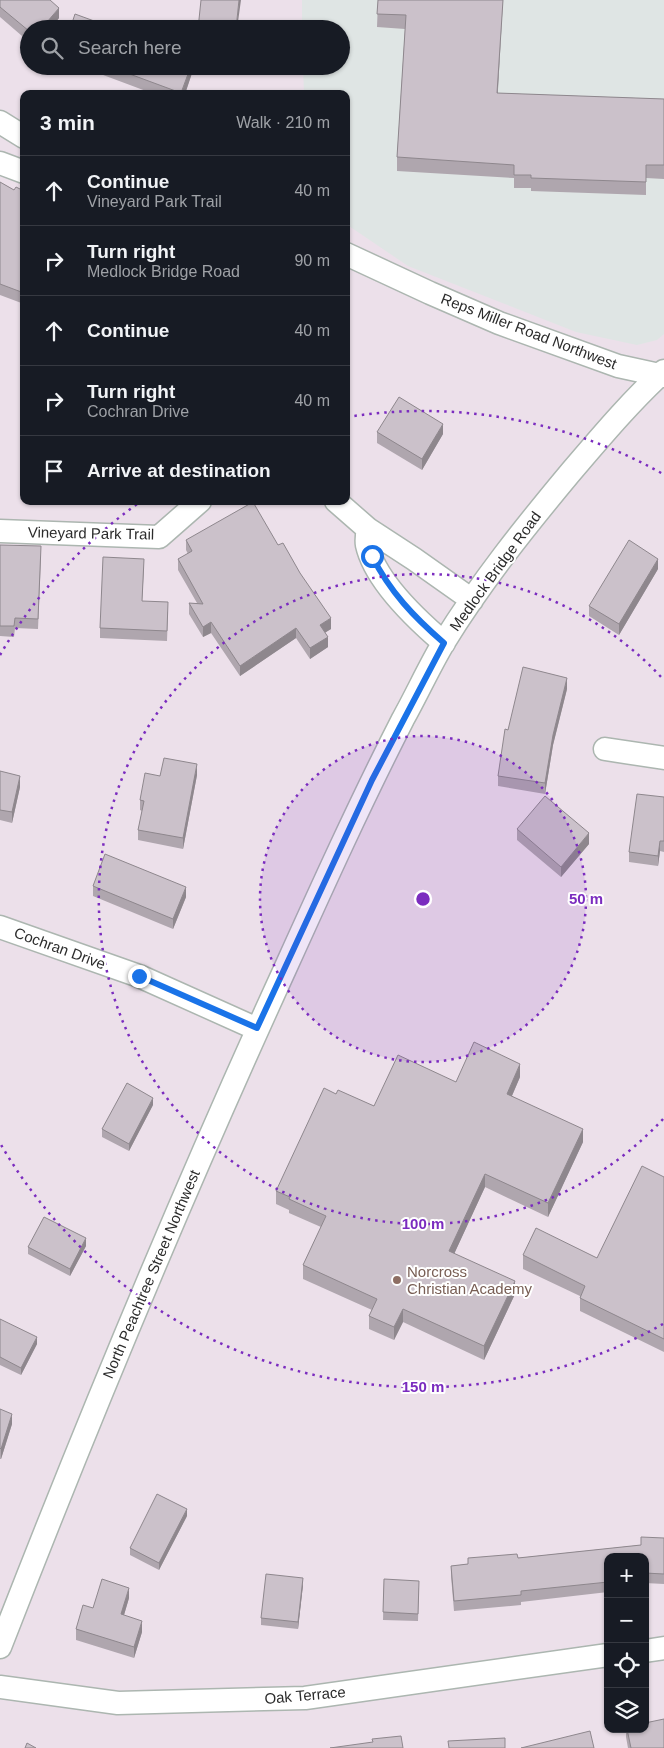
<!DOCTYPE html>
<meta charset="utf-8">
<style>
:root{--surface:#171b24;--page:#20242c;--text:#f1f3f6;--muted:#9ea1a6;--line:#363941}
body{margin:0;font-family:Helvetica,sans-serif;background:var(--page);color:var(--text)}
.controls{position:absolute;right:15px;bottom:15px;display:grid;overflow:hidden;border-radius:10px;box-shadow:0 1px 4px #0004}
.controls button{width:45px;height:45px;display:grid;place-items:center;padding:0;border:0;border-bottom:1px solid var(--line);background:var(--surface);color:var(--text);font:25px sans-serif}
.stop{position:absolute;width:15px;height:15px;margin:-11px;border:4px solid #1a73e8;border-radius:50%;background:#fff}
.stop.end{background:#1a73e8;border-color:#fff;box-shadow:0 1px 5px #0008}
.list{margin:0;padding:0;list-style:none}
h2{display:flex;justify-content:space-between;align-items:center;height:65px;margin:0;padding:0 20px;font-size:21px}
h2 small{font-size:16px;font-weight:400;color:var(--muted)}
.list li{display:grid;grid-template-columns:32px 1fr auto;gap:15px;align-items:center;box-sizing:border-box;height:70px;padding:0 20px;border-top:1px solid var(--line)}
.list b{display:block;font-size:19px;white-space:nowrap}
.list p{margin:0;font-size:16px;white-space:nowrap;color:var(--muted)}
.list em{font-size:16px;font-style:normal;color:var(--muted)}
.icon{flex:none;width:28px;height:28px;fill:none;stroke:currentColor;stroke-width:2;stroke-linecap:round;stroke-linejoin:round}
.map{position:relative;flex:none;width:664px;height:1748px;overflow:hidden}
.search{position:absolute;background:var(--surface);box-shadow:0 1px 4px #0004;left:20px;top:20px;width:330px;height:55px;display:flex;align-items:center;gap:12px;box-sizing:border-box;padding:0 18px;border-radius:28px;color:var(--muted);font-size:19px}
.panel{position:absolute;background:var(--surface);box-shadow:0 1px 4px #0004;left:20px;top:90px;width:330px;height:415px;border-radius:10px}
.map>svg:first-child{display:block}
.industrial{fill:#dfe5e4}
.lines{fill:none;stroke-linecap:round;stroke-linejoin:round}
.minor-casing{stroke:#acb6b0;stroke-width:25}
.minor{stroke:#fff;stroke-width:22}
.wall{fill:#afa6ae}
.shaded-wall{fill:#8e878d}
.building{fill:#cbc1ca;stroke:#8e878d}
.route{stroke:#1a73e8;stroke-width:6}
.ring{fill:none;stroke:#7b2cbf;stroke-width:2.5;stroke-dasharray:2.5 5}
.education-dot{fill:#8d6e63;stroke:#fff;stroke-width:2}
.labels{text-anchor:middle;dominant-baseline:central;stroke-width:4;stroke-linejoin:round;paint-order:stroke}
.street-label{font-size:15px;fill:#2c2c2c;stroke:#fff}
.education-label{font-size:15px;fill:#785e54;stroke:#fff;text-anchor:start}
.centre{fill:#7b2cbf;stroke:#fff;stroke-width:2.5}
.ring-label{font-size:15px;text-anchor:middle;font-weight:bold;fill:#7b2cbf;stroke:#fff;stroke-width:4;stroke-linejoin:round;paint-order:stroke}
</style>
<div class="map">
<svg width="664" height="1748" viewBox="0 0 664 1748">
<rect width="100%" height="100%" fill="#ece0ea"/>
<path class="industrial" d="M302,0H664V334L657,340L637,345L576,332L408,266L346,224V94H304L303,66H341V29H302Z"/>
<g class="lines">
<defs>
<path id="minor" d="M0,122L24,137
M0,163L24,172
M346,254L430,293L499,323L618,366L664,376
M336,501L368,529C367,534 366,540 367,545C375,581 417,620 444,643
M368,529L414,559L472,600
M0,531L159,537L200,501
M605,749L664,758
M0,927L139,976L257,1029
M0,1647C89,1418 183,1192 285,969C323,885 361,801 403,719C417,694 429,667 444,642C481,582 525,527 570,473C600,438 630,402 664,371
M645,1651L664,1648
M0,1687L118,1703L305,1698L608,1655"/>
</defs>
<use href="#minor" class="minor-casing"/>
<use href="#minor" class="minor"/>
</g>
<path class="wall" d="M0,0L59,18L50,29H29V42L0,17Z
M378,0H503L497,93L664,99V179L646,178V195L531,191V188H514V178L397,171V157L405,29L377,27Z
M79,66H194V67L185,94H154Z
M0,182L14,190L24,191V304L0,295Z
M377,432L443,434L422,470L377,443Z
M186,540L278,545L331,629L325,632L328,647L310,659L296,638L240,676L211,633L203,637L189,614V603H197L178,570V559L188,554L186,550Z
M0,545L41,557L38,629L15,628L14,637L0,636Z
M144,569L142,601L168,612L167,641L100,638V628Z
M658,569L619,635L589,616V606Z
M567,689L553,745L545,794L498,786V776L508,730Z
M0,771L20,787L12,823L0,820Z
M197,775L183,849L138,840V830L142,811L140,810V800L160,776Z
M664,797V852L660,851L658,866L629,862V852Z
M517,829L589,844L561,877L517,840Z
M93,886L186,897L173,929L93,896Z
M520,1077L512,1096L583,1142L548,1217L485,1187L454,1254L515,1294L484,1360L403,1322L394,1340L369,1329V1316L372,1310L303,1279V1265L321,1227L289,1213V1210L276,1204V1191L336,1094L374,1106L456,1082Z
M153,1105L129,1151L102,1137V1129Z
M664,1177V1352L580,1311V1296L523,1269V1255L597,1258Z
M86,1246L70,1276L28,1254V1247Z
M0,1319L37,1344L21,1375L0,1365Z
M0,1409L12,1424L1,1459H0Z
M187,1516L159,1570L130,1555V1548Z
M664,1538V1584L645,1583V1557H608V1592L521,1602V1605L454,1611L451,1576V1566L468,1564V1558H518L641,1545Z
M384,1579L419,1588L418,1621L383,1620Z
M303,1585L298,1629L261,1625V1618Z
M129,1598L124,1615L142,1632L134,1658L76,1640V1629L93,1608Z
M626,1729H645L664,1748H628L626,1737Z"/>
<path class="shaded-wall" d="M239,0H241L237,29H236Z
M503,0L497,107V93Z
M59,8V18L50,29H41Z
M191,66H194V67L185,94H181Z
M443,424V434L422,470V459Z
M658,559V569L619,635V624Z
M331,618V629L320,636V625Z
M211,622V633L203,637V627Z
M296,628V638L240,676V666Z
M328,637V647L310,659V648Z
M567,678V689L553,745L545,794V783L553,735Z
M197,764V775L183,849V838Z
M20,776V787L12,823V812Z
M589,833V844L561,877V867Z
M660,841V851L658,866V856Z
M186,887V897L173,929V919Z
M520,1064V1077L507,1107V1094Z
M153,1098V1105L129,1151V1144Z
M583,1129V1142L548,1217V1203Z
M485,1174V1187L449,1265V1251Z
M86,1238V1246L70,1276V1269Z
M515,1281V1294L484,1360V1346Z
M403,1309V1322L394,1340V1327Z
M37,1337V1344L21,1375V1368Z
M12,1414V1424L1,1459V1449Z
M187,1509V1516L159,1570V1563Z
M303,1578V1585L298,1629V1622Z
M129,1588V1598L121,1625V1614Z
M142,1621V1632L134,1658V1647Z"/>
<path class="building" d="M0,0H50L59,8L41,29H29V31L0,7Z
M201,0H239L236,29H198Z
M378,0H503L497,93L664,99V165H646V182L531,178V175H514V165L397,157L406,15L377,14Z
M75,14L116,29H70Z
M108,66H191L181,93Z
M0,182L14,190L16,187L24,191V293L0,284Z
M399,397L443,424L422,459L377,432Z
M253,502L278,545L283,543L300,573L331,618L320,625L328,637L310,648L296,628L240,666L211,622L203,627L189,603L203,604L178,559L192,551L186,540Z
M629,540L658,559L619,624L589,606Z
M0,545L41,546L38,619L15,618L14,626H0Z
M103,557L144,559L142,601L168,602L167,631L100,628Z
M523,667L567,678L553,735L545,783L498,776L505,729L508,730Z
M164,758L197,764L183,838L138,830L144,801L140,800L145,773L160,776Z
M0,771L20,776L12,812L0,810Z
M637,794L664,797V841H660L658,856L629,852Z
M545,796L589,833L561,867L517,829Z
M105,854L186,887L173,919L93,886Z
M474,1042L520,1064L507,1094L583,1129L548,1203L485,1174L449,1251L515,1281L484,1346L403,1309L394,1327L369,1316L377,1299L303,1265L326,1216L289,1199L290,1197L276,1191L324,1088L336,1094L338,1090L374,1106L398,1055L456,1082Z
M127,1083L153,1098L129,1144L102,1129Z
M642,1166L664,1177V1339L580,1298L585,1286L523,1255L536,1228L597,1258Z
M44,1217L86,1238L70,1269L28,1247Z
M0,1319L37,1337L21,1368L0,1357Z
M0,1409L12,1414L1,1449L0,1448Z
M157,1494L187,1509L159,1563L130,1548Z
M641,1537L664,1538V1574L645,1573V1557H608V1582L521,1591V1595L454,1601L451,1566L468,1564V1558L517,1554L518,1558L641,1545Z
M266,1574L303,1578L298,1622L261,1618Z
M102,1579L129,1588L121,1614L142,1621L134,1647L76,1629L83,1605L93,1608Z
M384,1579L419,1581L418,1614L383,1612Z
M664,1719V1748H631L627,1729H645V1723Z
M590,1731L594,1748H521Z
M401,1736L403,1748H330L373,1742L372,1739Z
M505,1738V1748H449L448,1741Z
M27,1743L36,1748H25Z"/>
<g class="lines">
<path class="route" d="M139,976L257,1028L372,780L444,643C414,617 390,592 372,556"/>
</g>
<circle cx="423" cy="899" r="163" fill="#7b2cbf" fill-opacity=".12"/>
<g class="ring">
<circle cx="423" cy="899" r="163"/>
<path d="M663 1119A325 325 0 1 1 663 679"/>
<path d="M663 1324A488 488 0 0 1 0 1143M0 655A488 488 0 0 1 140 502M347 417A488 488 0 0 1 663 474"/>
</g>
<circle class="education-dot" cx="397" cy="1280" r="5"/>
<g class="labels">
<g class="street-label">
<text transform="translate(529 331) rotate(21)">Reps Miller Road Northwest</text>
<text transform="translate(91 533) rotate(1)">Vineyard Park Trail</text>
<text transform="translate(495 571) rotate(-54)">Medlock Bridge Road</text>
<text transform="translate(60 948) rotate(20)">Cochran Drive</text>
<text transform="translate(151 1274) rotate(-67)">North Peachtree Street Northwest</text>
<text transform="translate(305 1695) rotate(-5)">Oak Terrace</text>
</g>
<g class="education-label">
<text x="407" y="1271">Norcross<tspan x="407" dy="17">Christian Academy</tspan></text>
</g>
</g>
<circle cx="423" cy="899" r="8" class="centre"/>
<g class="ring-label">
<text x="586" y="904">50 m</text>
<text x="423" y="1229">100 m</text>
<text x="423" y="1392">150 m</text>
</g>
</svg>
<div class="controls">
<button>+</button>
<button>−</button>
<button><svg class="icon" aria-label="locate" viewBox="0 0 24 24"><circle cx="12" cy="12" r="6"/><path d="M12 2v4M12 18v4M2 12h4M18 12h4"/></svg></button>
<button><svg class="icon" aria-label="layers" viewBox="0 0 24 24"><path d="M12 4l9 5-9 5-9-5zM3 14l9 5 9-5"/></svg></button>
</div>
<div class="stop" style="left:372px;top:556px"></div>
<div class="stop end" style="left:139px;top:976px"></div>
<div class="search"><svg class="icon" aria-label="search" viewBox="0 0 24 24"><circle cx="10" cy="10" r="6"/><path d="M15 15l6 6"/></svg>Search here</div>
<section class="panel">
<h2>3 min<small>Walk · 210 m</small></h2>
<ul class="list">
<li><svg class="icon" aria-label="ahead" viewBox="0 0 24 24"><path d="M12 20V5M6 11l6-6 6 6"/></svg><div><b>Continue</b><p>Vineyard Park Trail</p></div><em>40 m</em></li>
<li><svg class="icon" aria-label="right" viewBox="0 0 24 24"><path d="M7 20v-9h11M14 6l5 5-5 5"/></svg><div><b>Turn right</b><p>Medlock Bridge Road</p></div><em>90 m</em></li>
<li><svg class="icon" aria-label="ahead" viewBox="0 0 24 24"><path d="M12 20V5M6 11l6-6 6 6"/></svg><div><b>Continue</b></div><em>40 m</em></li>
<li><svg class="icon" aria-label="right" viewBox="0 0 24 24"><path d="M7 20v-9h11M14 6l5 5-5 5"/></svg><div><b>Turn right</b><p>Cochran Drive</p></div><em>40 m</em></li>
<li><svg class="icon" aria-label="arrive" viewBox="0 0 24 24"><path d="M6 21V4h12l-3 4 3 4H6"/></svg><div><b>Arrive at destination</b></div></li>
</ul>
</section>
</div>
